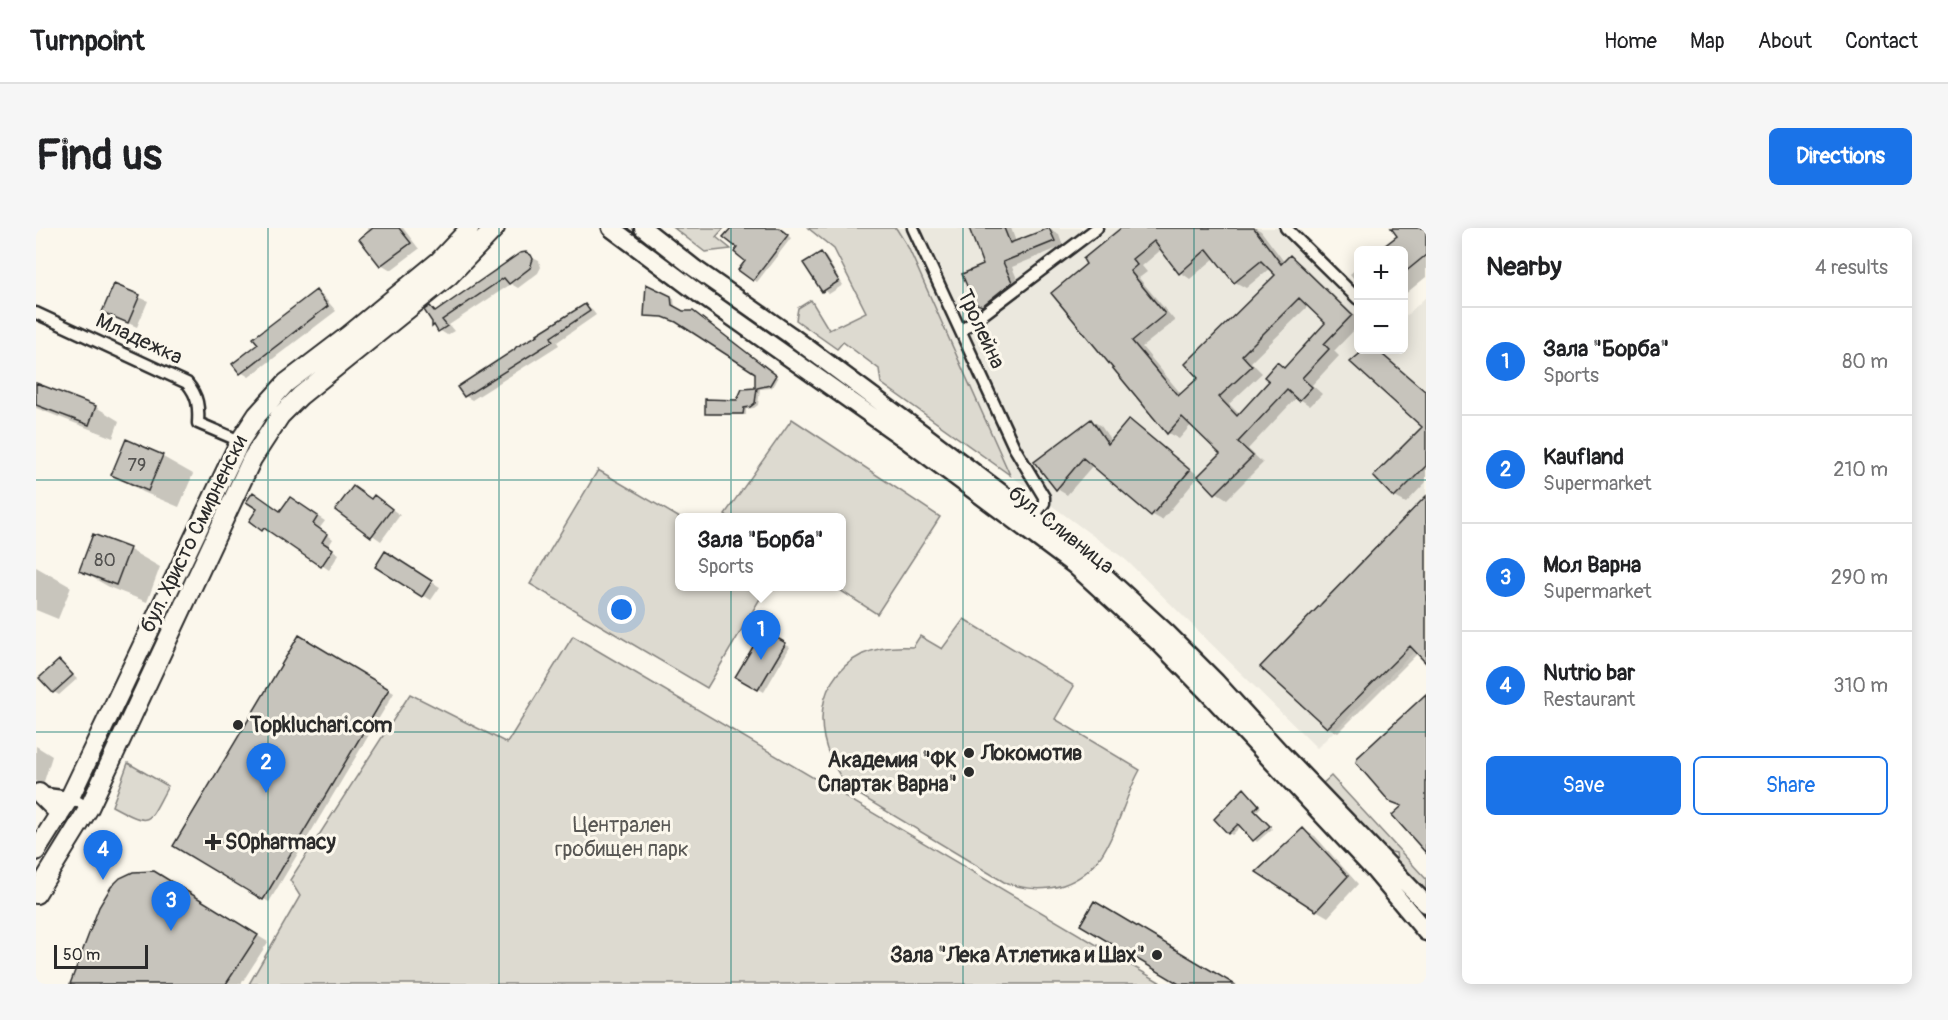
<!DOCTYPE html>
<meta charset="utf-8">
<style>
:root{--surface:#fff;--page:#f6f6f6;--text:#202124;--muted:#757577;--line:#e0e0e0;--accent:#1a73e8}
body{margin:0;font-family:Pangolin,sans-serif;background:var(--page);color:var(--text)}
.controls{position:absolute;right:18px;top:18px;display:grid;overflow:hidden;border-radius:9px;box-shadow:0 3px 15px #0003}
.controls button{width:54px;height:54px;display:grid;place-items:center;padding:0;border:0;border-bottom:2px solid var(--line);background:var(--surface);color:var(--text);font:30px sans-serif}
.scale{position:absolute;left:18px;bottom:15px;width:94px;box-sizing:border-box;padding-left:6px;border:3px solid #2b2b2b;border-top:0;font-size:16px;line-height:21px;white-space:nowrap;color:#2b2b2b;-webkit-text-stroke:4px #fbf7ec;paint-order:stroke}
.you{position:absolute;left:586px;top:382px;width:21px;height:21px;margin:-15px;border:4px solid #fff;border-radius:50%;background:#1a73e8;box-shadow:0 0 0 9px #1a73e833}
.badge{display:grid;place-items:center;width:39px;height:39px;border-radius:50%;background:var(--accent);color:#fff;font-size:20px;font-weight:700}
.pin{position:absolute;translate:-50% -50px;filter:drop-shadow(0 2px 3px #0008)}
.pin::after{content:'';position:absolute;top:32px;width:21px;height:18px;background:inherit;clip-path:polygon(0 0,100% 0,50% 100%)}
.popup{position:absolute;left:639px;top:285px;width:171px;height:78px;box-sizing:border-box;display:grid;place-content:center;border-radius:9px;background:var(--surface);filter:drop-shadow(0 2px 4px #0005);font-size:20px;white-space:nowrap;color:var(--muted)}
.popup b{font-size:22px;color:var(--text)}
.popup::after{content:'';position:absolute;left:50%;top:100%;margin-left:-12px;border:12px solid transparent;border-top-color:var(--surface)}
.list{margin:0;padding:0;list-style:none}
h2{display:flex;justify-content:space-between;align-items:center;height:78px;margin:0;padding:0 24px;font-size:26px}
h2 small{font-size:20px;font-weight:400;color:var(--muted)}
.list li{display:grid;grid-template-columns:39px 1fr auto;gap:18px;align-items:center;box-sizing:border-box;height:108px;padding:0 24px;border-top:2px solid var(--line)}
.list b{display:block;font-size:22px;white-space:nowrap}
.list p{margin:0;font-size:20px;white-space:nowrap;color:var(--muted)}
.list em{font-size:20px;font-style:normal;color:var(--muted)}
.actions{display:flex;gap:12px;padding:18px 24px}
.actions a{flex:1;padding:14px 0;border:2px solid var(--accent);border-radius:9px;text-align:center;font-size:21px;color:var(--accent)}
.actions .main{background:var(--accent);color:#fff}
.map{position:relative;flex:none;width:1390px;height:756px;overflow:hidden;border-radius:9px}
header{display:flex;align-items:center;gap:36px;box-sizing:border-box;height:84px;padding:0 30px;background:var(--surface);border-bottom:2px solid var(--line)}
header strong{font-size:28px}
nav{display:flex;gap:33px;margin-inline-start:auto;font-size:21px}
.intro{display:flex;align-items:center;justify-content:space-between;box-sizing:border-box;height:144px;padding:0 36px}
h1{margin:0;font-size:42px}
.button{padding:15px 27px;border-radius:9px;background:var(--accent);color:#fff;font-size:21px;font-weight:700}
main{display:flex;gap:36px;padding:0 36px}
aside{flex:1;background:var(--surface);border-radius:9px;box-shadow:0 3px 15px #0003}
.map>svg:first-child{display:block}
.built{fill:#ebe8de}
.green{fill:#dddad0;stroke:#84827e;stroke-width:1.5}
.shadow{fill:#0003;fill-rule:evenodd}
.building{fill:#c7c4bc;stroke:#2b2b2b;stroke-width:1.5;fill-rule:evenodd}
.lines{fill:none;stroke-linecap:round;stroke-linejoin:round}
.minor-casing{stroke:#2b2b2b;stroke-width:15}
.secondary-casing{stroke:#2b2b2b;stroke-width:21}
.primary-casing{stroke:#2b2b2b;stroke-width:22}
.minor{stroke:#fbf7ec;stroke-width:10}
.secondary{stroke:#fbf7ec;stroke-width:16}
.primary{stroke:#fbf7ec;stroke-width:18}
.grid{fill:none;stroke:#0f766e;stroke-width:1.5;stroke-opacity:0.55}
.poi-dot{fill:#2b2b2b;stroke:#fbf7ec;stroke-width:2}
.labels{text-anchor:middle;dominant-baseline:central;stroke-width:6;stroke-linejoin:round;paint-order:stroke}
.number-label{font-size:18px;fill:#52514f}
.street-label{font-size:21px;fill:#2b2b2b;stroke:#fbf7ec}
.poi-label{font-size:21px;font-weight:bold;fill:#2b2b2b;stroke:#fbf7ec;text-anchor:start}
.park-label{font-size:21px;fill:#585754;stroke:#fbf7ec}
</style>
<header>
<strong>Turnpoint</strong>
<nav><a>Home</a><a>Map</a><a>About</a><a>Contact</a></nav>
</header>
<div class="intro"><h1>Find us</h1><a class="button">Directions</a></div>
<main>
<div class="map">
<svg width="1390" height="756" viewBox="0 0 1390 756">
<rect width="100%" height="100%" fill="#fbf7ec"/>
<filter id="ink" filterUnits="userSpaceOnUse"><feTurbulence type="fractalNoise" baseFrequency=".0167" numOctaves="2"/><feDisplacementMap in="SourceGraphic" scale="12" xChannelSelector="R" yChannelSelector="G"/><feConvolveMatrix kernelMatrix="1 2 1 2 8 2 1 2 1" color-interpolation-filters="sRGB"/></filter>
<g filter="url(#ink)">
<path class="built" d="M858,0H1261L1322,59V122H1368V90L1390,69V412L1281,520L1090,332L974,247Z"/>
<path class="green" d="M638,0H688L680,9L695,21L669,24Z
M772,0H860L872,19L974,247L845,155L843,141L807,114L801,121L760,92L762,80L775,72L793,102L830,84L798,21Z
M756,191L904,289L841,386L799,359L806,358V290H694L689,286Z
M562,242L644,290V358L731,359L671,460L494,356Z
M928,391L1038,458L1019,491L1104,542C1081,582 1078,640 1027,657C1008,663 987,661 968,654L817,563C778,525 770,454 827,426C843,419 860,418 877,419L884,408L906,421Z
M537,408L1127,756H213L264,668L254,652L374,466L471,515Z
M92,535L132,558C111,596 117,600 76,578Z
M1295,548L1390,651V676L1363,647L1360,625L1348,623L1285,557Z"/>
<path class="shadow" d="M331,0H367L383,21L355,42L345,36L334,4Z
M696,0H742L755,10L721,54L704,42L711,33L703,20Z
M934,0H975L980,14L1013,1L1023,6L1027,18L976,39L985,60L949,80L939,74L949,38Z
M1092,0H1220L1225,3L1249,35L1254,29L1265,36L1322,91V98L1298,123L1303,128L1276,157L1286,166L1274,178L1261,169L1212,221L1227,235L1191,271L1180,264L1186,226L1156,196L1143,211L1132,205L1017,65ZM1126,21L1144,44L1154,51L1179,30L1199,54L1210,60L1234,40L1242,47L1164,150L1146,167L1106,119L1139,93L1103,50L1111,44L1106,38ZM1273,77L1291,95L1249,140L1242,136L1235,153L1204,187L1193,176L1226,145L1215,134Z
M1364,0H1390V49L1368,67V22H1335L1339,19L1345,22L1363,8Z
M489,26L503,33L505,39L502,45L482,60L475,56L413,97L418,103L411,107L397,98L394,80L402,84Z
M785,26L790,29L807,57L793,66L787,62Z
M1322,39V56L1314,46Z
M78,58L112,73L101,99L76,88Z
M611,58L638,71L639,80L646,85L660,87L742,150L739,156L735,160L724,161L722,177L718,180L710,181V187H674L670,185L702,173L720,161V144L644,94L632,90L610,87Z
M280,64L288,69L300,83L213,149L205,144L224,116Z
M549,78L556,82L560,87L521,114L523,117L436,172L429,168L504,108Z
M1331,122H1342L1345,124L1390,163V254L1370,275L1359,269L1388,199L1317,134Z
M0,156L60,179L83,193L77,210L0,180Z
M1055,192L1065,198L1076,214L1094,193L1104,199L1163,248L1126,292L1115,286L1057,237L1031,267L1021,261L1000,234Z
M91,213L127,229L157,246L143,279L107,264L77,246Z
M1390,270V433L1382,425L1302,505L1292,499L1226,439Z
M336,272L346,274L364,287L345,313L301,282Z
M261,275L289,293L283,301L297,311L292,319L303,326L293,342L236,303L234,305L215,293L245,284Z
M58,308L94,322L124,339L111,374L75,360L45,343Z
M349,325L404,359L395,372L341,339Z
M0,339L35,359L22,391L0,382Z
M728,404L754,419L728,464L701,448Z
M263,409L358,465L233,674L139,618Z
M23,434L41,451L23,467L18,464Z
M0,518L16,528L6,560L0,558Z
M1208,562L1225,579L1220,584L1236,601L1221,614L1205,598L1196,607L1193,605Z
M1267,602L1279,608L1322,656L1292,689L1280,682Z
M130,652L232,714L205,756H36Z"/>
<path class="building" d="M337,0H363L375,15L344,38L323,11Z
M695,0H743L752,7L717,53L702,42L709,33L698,24L701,20L687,9Z
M933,0H968L974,15L1013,0L1019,13L967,34L976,54L946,78L938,75L926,46L947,37Z
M1085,0H1218L1245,36L1254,27L1316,87L1288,116L1293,121L1266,150L1276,159L1263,173L1251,162L1202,214L1217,228L1179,266L1162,248L1184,226L1146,189L1131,206L1015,65L1050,36L1047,31ZM1118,13L1143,46L1171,21L1198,55L1225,33L1239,47L1149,136L1162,150L1142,168L1096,113L1129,86L1094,43L1101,37L1096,31ZM1263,70L1289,95L1248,140L1241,134L1228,149L1233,153L1201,188L1183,169L1216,138L1206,127Z
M1355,0H1390V27L1368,45V22H1343L1361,8Z
M490,24L495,27L497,31L494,40L473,56L468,50L406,92L411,98L402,104L398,97L396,99V94L388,82L394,78L399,84L484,25Z
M785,24L803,53L786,64L767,35Z
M78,56L104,67L92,95L66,84Z
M610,56L635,68L636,77L647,83H657L740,147L734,157L721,160L719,175L714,179L708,180L707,186H669V171L701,172L706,161L719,160V145L640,94L627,89L608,88Z
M280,62L292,78L204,146L196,136L222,116L217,110Z
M549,76L554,83L515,109L517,113L428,169L421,159L478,122L480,119L502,107L501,106Z
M1328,122H1341L1390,164V238L1358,270L1337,248L1386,199L1314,134Z
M0,155L60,178L53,197L0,177Z
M1055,191L1072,216L1093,191L1154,242L1115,288L1047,230L1020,262L998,234Z
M90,211L127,227L112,263L75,247Z
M317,258L335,271L338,267L356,281L335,309L299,282Z
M217,264L244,283L254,269L282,288L277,296L291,306L286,314L297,321L285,339L228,300L226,303L213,293L221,281L210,274Z
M1390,268V435L1374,418L1291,500L1224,439Z
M57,306L94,320L80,357L43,343Z
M349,323L396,353L386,369L339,339Z
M727,402L750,415L722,462L699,449Z
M263,407L353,461L227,672L137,618Z
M23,432L37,447L17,465L3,450Z
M1390,466V625L1356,587L1366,578L1353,573L1320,535L1321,530Z
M1208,560L1223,577L1218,582L1234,598L1217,613L1202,596L1192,606L1178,591Z
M1267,600L1312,648L1280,683L1220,644Z
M118,643L222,707L190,756H34L63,679L75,659L84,650L97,644Z
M1058,673L1198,756H1143L1044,697Z"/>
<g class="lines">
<defs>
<path id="minor" d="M877,0L978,219L1008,269V275L997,289
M1250,0L1322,71
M0,85L151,155C162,168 163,179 162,195L204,213
M925,103L1061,0
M3,565L34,569L53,580"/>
<path id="secondary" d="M575,0L666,68L873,214L1038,337L1123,415L1170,463L1338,642L1390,704
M607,0L658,40L754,107L882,202L1018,305L1071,350L1131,405L1180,454L1243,523L1390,676"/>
<path id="primary" d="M3,565L20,582L23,588
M0,623L34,569L204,213L221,187L250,155L313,107L403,33L434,0
M0,666L53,580L216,231L244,188L264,168L413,48L459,0"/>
</defs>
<use href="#minor" class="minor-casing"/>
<use href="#secondary" class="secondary-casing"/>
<use href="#primary" class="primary-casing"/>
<use href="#minor" class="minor"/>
<use href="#secondary" class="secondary"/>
<use href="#primary" class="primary"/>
</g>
</g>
<path class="grid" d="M232,0V756M463,0V756M695,0V756M927,0V756M1158,0V756M0,252H1390M0,504H1390"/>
<g class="poi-dot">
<circle cx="202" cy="497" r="6"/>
<circle cx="933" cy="525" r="6"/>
<circle cx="933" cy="544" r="6"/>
<path d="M174 605h6v6h6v6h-6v6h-6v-6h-6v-6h6z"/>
<circle cx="1121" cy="727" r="6"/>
</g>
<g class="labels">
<g class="number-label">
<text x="101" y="237">79</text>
<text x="69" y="332">80</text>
</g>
<g class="street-label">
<text transform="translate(945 101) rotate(65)">Тролейна</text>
<text transform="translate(103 111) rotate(25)">Младежка</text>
<text transform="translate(1025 302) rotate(38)">бул. Сливница</text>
<text transform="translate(158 306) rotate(-64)">бул. Христо Смирненски</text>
</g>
<g class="poi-label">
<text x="214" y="497">Topkluchari.com</text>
<text x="945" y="525">Локомотив</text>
<text x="921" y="532" text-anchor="end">Академия "ФК<tspan x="921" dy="24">Спартак Варна"</tspan></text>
<text x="189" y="614">SOpharmacy</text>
<text x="1109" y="727" text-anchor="end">Зала "Лека Атлетика и Шах"</text>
</g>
<g class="park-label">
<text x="586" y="597">Централен<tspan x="586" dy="24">гробищен парк</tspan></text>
</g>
</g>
</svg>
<div class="controls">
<button>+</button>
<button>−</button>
</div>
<div class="scale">50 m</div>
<div class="you"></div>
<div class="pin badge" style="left:725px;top:432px">1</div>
<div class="popup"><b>Зала &quot;Борба&quot;</b>Sports</div>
<div class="pin badge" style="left:230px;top:565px">2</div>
<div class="pin badge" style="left:135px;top:703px">3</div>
<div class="pin badge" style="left:67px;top:652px">4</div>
</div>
<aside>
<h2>Nearby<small>4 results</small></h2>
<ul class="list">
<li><span class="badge">1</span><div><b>Зала &quot;Борба&quot;</b><p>Sports</p></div><em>80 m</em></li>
<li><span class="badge">2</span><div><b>Kaufland</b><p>Supermarket</p></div><em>210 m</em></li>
<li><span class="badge">3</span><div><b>Мол Варна</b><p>Supermarket</p></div><em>290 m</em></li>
<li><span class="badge">4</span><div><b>Nutrio bar</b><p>Restaurant</p></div><em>310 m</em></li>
</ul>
<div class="actions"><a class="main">Save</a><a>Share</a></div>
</aside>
</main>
